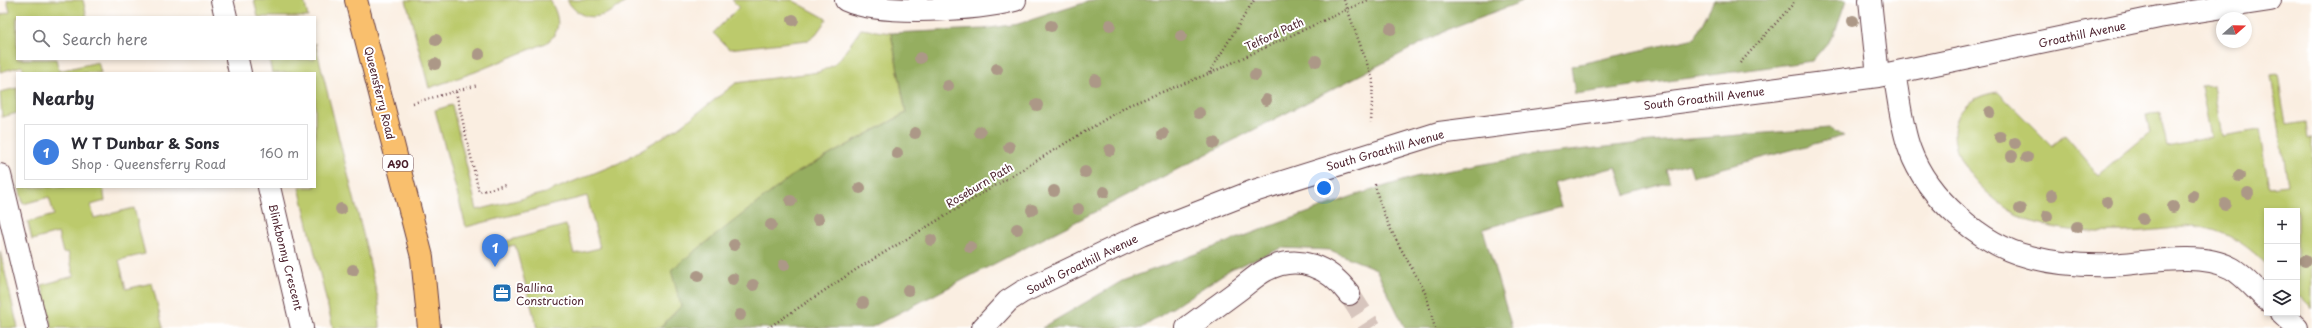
<!DOCTYPE html>
<meta charset="utf-8">
<style>
:root{--surface:#fff;--page:#f2f2f3;--text:#2b2b33;--muted:#7c7c81;--line:#e1e1e2;--accent:#0f766e}
body{margin:0;font-family:"Playpen Sans",sans-serif;background:var(--page);color:var(--text)}
.controls{position:absolute;right:12px;bottom:12px;display:grid;overflow:hidden;border-radius:0px;box-shadow:0 2px 6px #0003}
.controls button{width:36px;height:36px;display:grid;place-items:center;padding:0;border:0;border-bottom:1px solid var(--line);background:var(--surface);color:var(--text);font:20px sans-serif}
.compass{position:absolute;left:2216px;top:12px;width:36px;height:36px;border-radius:50%;background:var(--surface);box-shadow:0 2px 6px #0003;rotate:70deg}
.you{position:absolute;left:1324px;top:188px;width:14px;height:14px;margin:-10px;border:3px solid #fff;border-radius:50%;background:#1a73e8;box-shadow:0 0 0 6px #1a73e833}
.badge{display:grid;place-items:center;width:26px;height:26px;border-radius:50%;background:var(--accent);color:#fff;font-size:13px;font-weight:700}
.pin{position:absolute;translate:-50% -33px;filter:drop-shadow(0 1px 2px #0008)}
.pin::after{content:'';position:absolute;top:21px;width:14px;height:12px;background:inherit;clip-path:polygon(0 0,100% 0,50% 100%)}
.list{margin:0;padding:0;list-style:none}
h2{display:flex;justify-content:space-between;align-items:center;height:52px;margin:0;padding:0 16px;font-size:17px}
h2 small{font-size:13px;font-weight:400;color:var(--muted)}
.list li{display:grid;grid-template-columns:26px 1fr auto;gap:12px;align-items:center;box-sizing:border-box;height:56px;margin:0 8px 8px;padding:0 8px;border:1px solid var(--line);border-radius:0px}
.list b{display:block;font-size:15px;white-space:nowrap}
.list p{margin:0;font-size:13px;white-space:nowrap;color:var(--muted)}
.list em{font-size:13px;font-style:normal;color:var(--muted)}
.icon{flex:none;width:22px;height:22px;fill:none;stroke:currentColor;stroke-width:2;stroke-linecap:round;stroke-linejoin:round}
.map{position:relative;flex:none;width:2312px;height:328px;overflow:hidden}
.search{position:absolute;background:var(--surface);box-shadow:0 2px 6px #0003;left:16px;top:16px;width:300px;height:44px;display:flex;align-items:center;gap:10px;box-sizing:border-box;padding:0 14px;border-radius:0px;color:var(--muted);font-size:15px}
.panel{position:absolute;background:var(--surface);box-shadow:0 2px 6px #0003;left:16px;top:72px;width:300px;height:116px;border-radius:0px}
.map>svg:first-child{display:block}
.green{fill:#bcca6c;stroke:#83744c}
.forest{fill:#95ae60;stroke:#706646}
.lines{fill:none;stroke-linecap:round;stroke-linejoin:round}
.minor-tunnel{stroke:#d7c5bd;stroke-width:22;stroke-dasharray:22 11;stroke-linecap:butt}
.minor-casing{stroke:#643e46;stroke-width:24}
.major-casing{stroke:#643e46;stroke-width:24}
.path{stroke:#643e46;stroke-width:2.5;stroke-dasharray:1 3;stroke-linecap:butt}
.minor{stroke:#fff;stroke-width:22}
.major{stroke:#f9bf6d;stroke-width:22}
.tree{fill:#ac9887}
.labels{text-anchor:middle;dominant-baseline:central;stroke-width:4;stroke-linejoin:round;paint-order:stroke}
.shield{fill:#fff;stroke:#80626b;stroke-width:1}
.shield-label{font-size:10px;font-weight:bold;fill:#4a1f2b}
.street-label{font-size:11px;fill:#4a1f2b;stroke:#fff}
.poi-label{font-size:11px;fill:#4a1f2b;stroke:#fff;text-anchor:start}
</style>
<div class="map">
<svg width="2312" height="328" viewBox="0 0 2312 328">
<rect width="100%" height="100%" fill="#fff"/>
<filter id="ink" filterUnits="userSpaceOnUse"><feTurbulence type="fractalNoise" baseFrequency=".025" numOctaves="2"/><feDisplacementMap in="SourceGraphic" scale="8" xChannelSelector="R" yChannelSelector="G"/><feConvolveMatrix kernelMatrix="1 2 1 2 8 2 1 2 1" color-interpolation-filters="sRGB"/></filter>
<filter id="wash" filterUnits="userSpaceOnUse"><feTurbulence type="fractalNoise" baseFrequency=".012" numOctaves="4" result="noise"/><feDisplacementMap in="SourceGraphic" scale="16" xChannelSelector="R" yChannelSelector="G"/><feGaussianBlur stdDeviation="0.9" result="paint"/><feColorMatrix in="noise" values="0 0 0 0 0 0 0 0 0 0 0 0 0 0 0 0 0 1.4 0 .05"/><feComposite in="paint" operator="in"/></filter>
<g filter="url(#wash)">
<rect width="100%" height="100%" fill="#faeee1"/>
<path class="green" d="M7,0H83L87,17H17V59H56L59,71L98,62L101,73H25L22,66L0,72V15L10,12Z
M254,0H304L308,17H258Z
M406,0H550C559,16 563,31 546,43L475,72L429,88Z
M567,0H628C608,16 584,28 567,0Z
M732,0H792L827,19L816,34L808,40L729,49L713,33L739,7Z
M861,29L891,33L906,113L793,175L681,306L660,328H537L515,245L497,249L496,244L566,225L574,254L600,248L587,196L466,227L435,110L452,105L477,210L545,193L619,163L681,126L736,83L819,72L832,66L842,56Z
M315,43L364,238L379,303L380,328H333L299,187H315V73H272L269,59H315Z
M2278,75L2286,125L2306,122L2308,139L2312,138V309L2297,294V211H2267V265C2245,243 2225,230 2193,226C2143,232 2082,238 2033,222C1999,211 1934,154 1960,113C1970,99 1981,95 1998,92L2052,146L2065,135L2099,175L2150,132L2146,115L2160,113L2167,146L2211,137L2201,86L2213,85L2222,136L2259,130L2269,187L2288,185L2271,76Z
M17,88V113L2,117L0,92Z
M19,187H103L105,201L91,205L94,218L134,208L145,254L119,260L126,289L152,283L163,328H52L42,285L74,276L68,252L63,253L58,233L32,240L28,222L54,215L49,197L23,204Z
M0,251L18,328H0Z"/>
<path class="forest" d="M1093,0H1526L1451,28L870,328H660L681,306L671,270L793,175L906,113L891,33L983,29L1018,24Z
M1714,0H1846L1834,35L1812,61L1575,94L1571,66L1695,38Z
M1829,128L1844,136L1693,176L1689,164L1666,170L1670,182L1626,195L1616,167L1554,183L1561,207L1483,229L1512,328H1405L1376,269L1330,250L1282,248L1231,269L1142,328H1042L1122,281L1353,196L1415,177L1533,155L1651,142Z"/>
</g>
<g filter="url(#ink)">
<g class="lines">
<path class="minor-tunnel" d="M1349,294L1371,328"/>
<defs>
<path id="minor" d="M222,0L226,17
M846,0C881,16 978,10 1015,0
M1870,0L1878,76
M237,59L240,73
M1894,73C1899,98 1901,126 1910,150C1927,197 1981,245 2030,257C2057,264 2084,266 2111,265C2146,263 2200,251 2231,268C2244,275 2256,290 2267,300
M0,175L37,328
M269,187L302,328
M2281,313L2297,328
M983,328L1008,301L1022,292L1141,235L1254,191L1439,133L1878,76L2159,17L2270,0
M1187,328C1203,316 1220,304 1236,292C1246,285 1256,275 1266,270C1298,253 1329,267 1349,294"/>
<path id="major" d="M356,0L422,257L429,328"/>
</defs>
<use href="#minor" class="minor-casing"/>
<use href="#major" class="major-casing"/>
<path class="path" d="M1344,0L1373,80L1371,123
M1740,63L1793,4V0
M1209,73L1254,0
M456,92L479,192L505,185
M413,103L478,85
M1375,184C1382,220 1403,252 1421,284C1428,297 1431,314 1435,328
M768,328L857,269L1129,105L1208,74L1368,0"/>
<use href="#minor" class="minor"/>
<use href="#major" class="major"/>
</g>
<g class="tree">
<circle cx="793" cy="20" r="6"/>
<circle cx="1853" cy="21" r="6"/>
<circle cx="1110" cy="25" r="6"/>
<circle cx="1051" cy="26" r="6"/>
<circle cx="1391" cy="29" r="6"/>
<circle cx="1181" cy="36" r="6"/>
<circle cx="436" cy="40" r="6"/>
<circle cx="479" cy="54" r="6"/>
<circle cx="920" cy="58" r="6"/>
<circle cx="1316" cy="61" r="6"/>
<circle cx="435" cy="64" r="6"/>
<circle cx="997" cy="69" r="6"/>
<circle cx="1255" cy="75" r="6"/>
<circle cx="1095" cy="80" r="6"/>
<circle cx="948" cy="86" r="6"/>
<circle cx="1266" cy="100" r="6"/>
<circle cx="1037" cy="105" r="6"/>
<circle cx="1990" cy="112" r="6"/>
<circle cx="1199" cy="113" r="6"/>
<circle cx="980" cy="132" r="6"/>
<circle cx="915" cy="133" r="6"/>
<circle cx="1163" cy="134" r="6"/>
<circle cx="2000" cy="137" r="6"/>
<circle cx="1214" cy="143" r="6"/>
<circle cx="2015" cy="143" r="6"/>
<circle cx="1009" cy="147" r="6"/>
<circle cx="1110" cy="150" r="6"/>
<circle cx="897" cy="153" r="6"/>
<circle cx="2012" cy="156" r="6"/>
<circle cx="2027" cy="157" r="6"/>
<circle cx="1085" cy="172" r="6"/>
<circle cx="2239" cy="176" r="6"/>
<circle cx="860" cy="188" r="6"/>
<circle cx="1054" cy="191" r="6"/>
<circle cx="1104" cy="192" r="6"/>
<circle cx="2248" cy="193" r="6"/>
<circle cx="2052" cy="195" r="6"/>
<circle cx="2193" cy="196" r="6"/>
<circle cx="791" cy="201" r="6"/>
<circle cx="2107" cy="202" r="6"/>
<circle cx="2225" cy="204" r="6"/>
<circle cx="2173" cy="207" r="6"/>
<circle cx="341" cy="209" r="6"/>
<circle cx="1078" cy="209" r="6"/>
<circle cx="2020" cy="209" r="6"/>
<circle cx="1032" cy="210" r="6"/>
<circle cx="2047" cy="216" r="6"/>
<circle cx="818" cy="219" r="6"/>
<circle cx="2143" cy="219" r="6"/>
<circle cx="771" cy="225" r="6"/>
<circle cx="2077" cy="227" r="6"/>
<circle cx="1017" cy="229" r="6"/>
<circle cx="931" cy="240" r="6"/>
<circle cx="734" cy="245" r="6"/>
<circle cx="970" cy="247" r="6"/>
<circle cx="2305" cy="261" r="6"/>
<circle cx="784" cy="265" r="6"/>
<circle cx="353" cy="270" r="6"/>
<circle cx="698" cy="276" r="6"/>
<circle cx="733" cy="279" r="6"/>
<circle cx="753" cy="285" r="6"/>
<circle cx="908" cy="290" r="6"/>
<circle cx="863" cy="303" r="6"/>
<circle cx="740" cy="315" r="6"/>
</g>
</g>
<defs>
<symbol id="office-square" viewBox="-11 -11 22 22"><rect x="-9" y="-9" width="18" height="18" rx="4" fill="#1f6fb2" stroke="#fff"/><path d="M-6-3h4V-5.5h4V-3h4V5H-6ZM-1-4.5V-3h2v-1.5ZM-6 0V1H6V0Z" fill="#fff"/></symbol>
</defs>
<g fill-rule="evenodd">
<use href="#office-square" x="491" y="282" width="22" height="22"/>
</g>
<g class="labels">
<rect class="shield" x="383" y="155" width="30" height="16" rx="3"/>
<g class="shield-label">
<text x="398" y="163">A90</text>
</g>
<g class="street-label">
<text transform="translate(1274 34) rotate(-25)">Telford Path</text>
<text transform="translate(2082 34) rotate(-12)">Groathill Avenue</text>
<text transform="translate(380 93) rotate(76)">Queensferry Road</text>
<text transform="translate(1704 98) rotate(-7)">South Groathill Avenue</text>
<text transform="translate(1385 150) rotate(-16)">South Groathill Avenue</text>
<text transform="translate(979 185) rotate(-31)">Roseburn Path</text>
<text transform="translate(286 257) rotate(76)">Blinkbonny Crescent</text>
<text transform="translate(1082 264) rotate(-26)">South Groathill Avenue</text>
</g>
<g class="poi-label">
<text x="516" y="287">Ballina<tspan x="516" dy="13">Construction</tspan></text>
</g>
</g>
</svg>
<div class="controls">
<button>+</button>
<button>−</button>
<button><svg class="icon" aria-label="layers" viewBox="0 0 24 24"><path d="M12 4l9 5-9 5-9-5zM3 14l9 5 9-5"/></svg></button>
</div>
<svg class="compass" viewBox="-18 -18 36 36"><path d="M0-13l5 13h-10z" fill="#e53935"/><path d="M0 13l5-13h-10z" fill="#7c7c81"/></svg>
<div class="you"></div>
<div class="pin badge" style="left:495px;top:267px;background:#3f7fe0">1</div>
<div class="search"><svg class="icon" aria-label="search" viewBox="0 0 24 24"><circle cx="10" cy="10" r="6"/><path d="M15 15l6 6"/></svg>Search here</div>
<section class="panel">
<h2>Nearby<small></small></h2>
<ul class="list">
<li><span class="badge" style="background:#3f7fe0">1</span><div><b>W T Dunbar &amp; Sons</b><p>Shop · Queensferry Road</p></div><em>160 m</em></li>
</ul>
</section>
</div>
